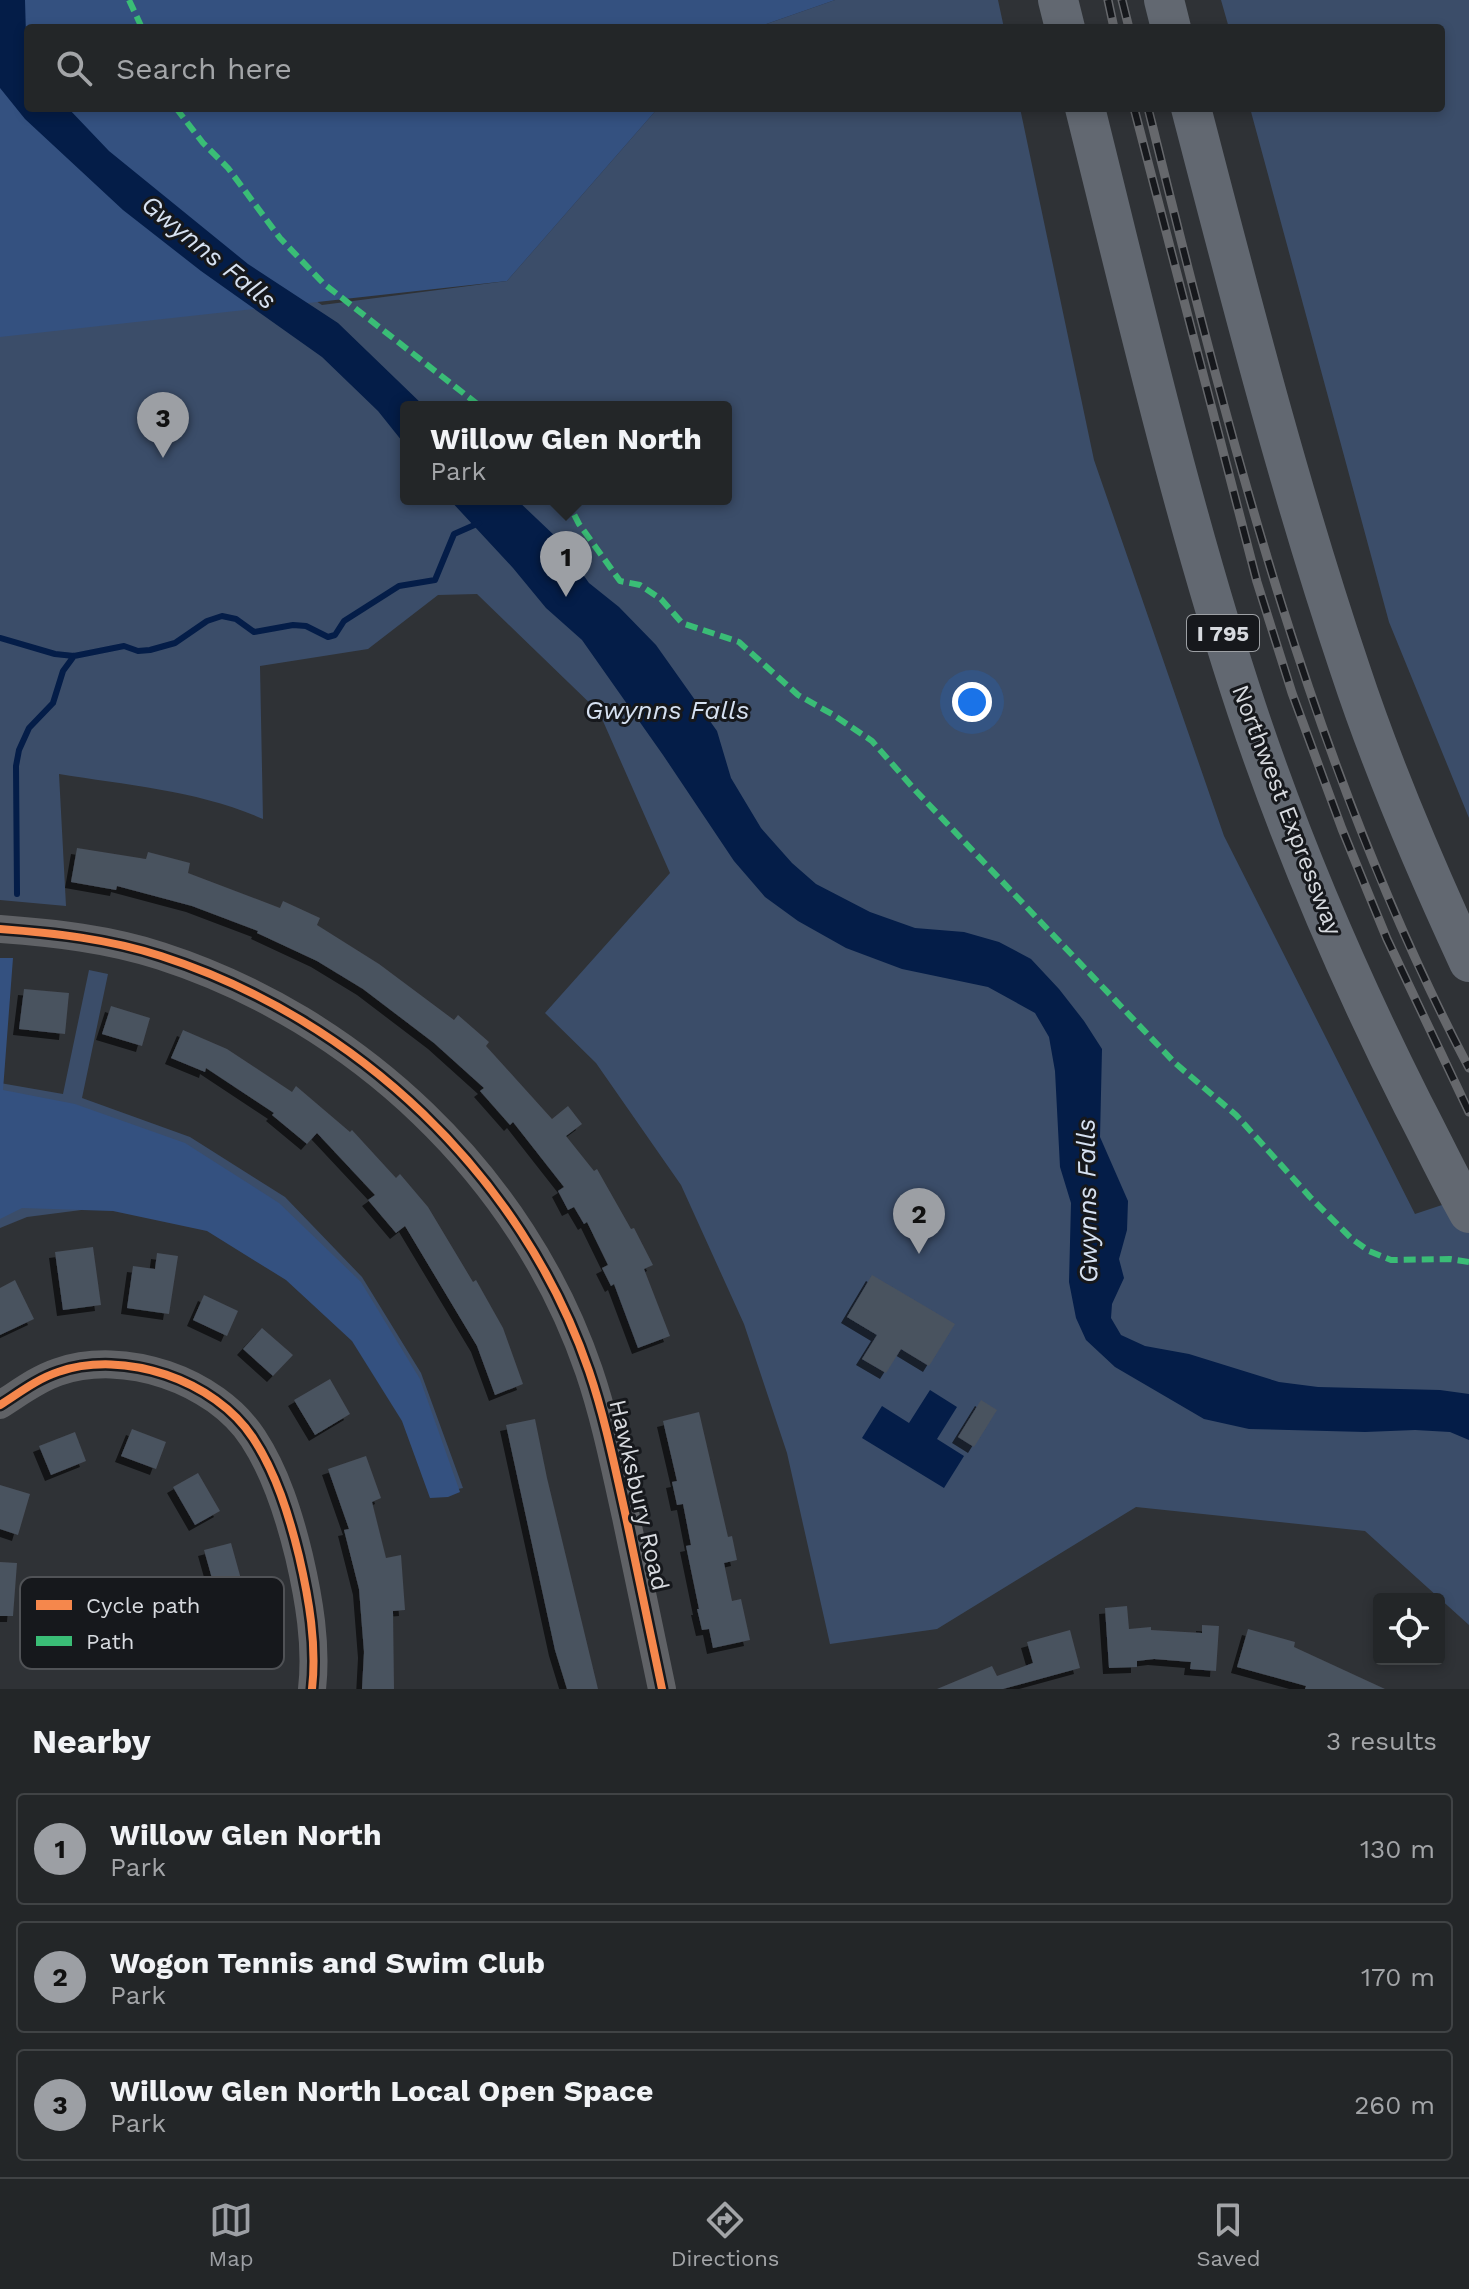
<!DOCTYPE html>
<style>
:root{--surface:#232628;--page:#2b2e30;--text:#f1f3f6;--muted:#a3a5a8;--line:#404345;--accent:#9c9fa4}
body{margin:0;font-family:"Work Sans",sans-serif;background:var(--page);color:var(--text)}
.controls{position:absolute;right:24px;bottom:24px;display:grid;overflow:hidden;border-radius:8px;box-shadow:0 4px 12px #0003}
.controls button{width:72px;height:72px;display:grid;place-items:center;padding:0;border:0;border-bottom:2px solid var(--line);background:var(--surface);color:var(--text);font:40px sans-serif}
.you{position:absolute;left:972px;top:702px;width:28px;height:28px;margin:-20px;border:6px solid #fff;border-radius:50%;background:#1a73e8;box-shadow:0 0 0 12px #1a73e833}
.badge{display:grid;place-items:center;width:52px;height:52px;border-radius:50%;background:var(--accent);color:#111;font-size:26px;font-weight:700}
.pin{position:absolute;translate:-50% -66px;filter:drop-shadow(0 2px 4px #0008)}
.pin::after{content:'';position:absolute;top:42px;width:28px;height:24px;background:inherit;clip-path:polygon(0 0,100% 0,50% 100%)}
.popup{position:absolute;left:400px;top:401px;width:332px;height:104px;box-sizing:border-box;display:grid;place-content:center;border-radius:8px;background:var(--surface);filter:drop-shadow(0 2px 6px #0005);font-size:26px;white-space:nowrap;color:var(--muted)}
.popup b{font-size:30px;color:var(--text)}
.popup::after{content:'';position:absolute;left:50%;top:100%;margin-left:-16px;border:16px solid transparent;border-top-color:var(--surface)}
.list{margin:0;padding:0;list-style:none}
h2{display:flex;justify-content:space-between;align-items:center;height:104px;margin:0;padding:0 32px;font-size:34px}
h2 small{font-size:26px;font-weight:400;color:var(--muted)}
.list li{display:grid;grid-template-columns:52px 1fr auto;gap:24px;align-items:center;box-sizing:border-box;height:112px;margin:0 16px 16px;padding:0 16px;border:2px solid var(--line);border-radius:8px}
.list b{display:block;font-size:30px;white-space:nowrap}
.list p{margin:0;font-size:26px;white-space:nowrap;color:var(--muted)}
.list em{font-size:26px;font-style:normal;color:var(--muted)}
.icon{flex:none;width:44px;height:44px;fill:none;stroke:currentColor;stroke-width:2;stroke-linecap:round;stroke-linejoin:round}
.map{position:relative;flex:none;width:1469px;height:1689px;overflow:hidden}
.search{position:absolute;background:var(--surface);box-shadow:0 4px 12px #0003;left:24px;right:24px;top:24px;height:88px;display:flex;align-items:center;gap:20px;box-sizing:border-box;padding:0 28px;border-radius:8px;color:var(--muted);font-size:30px}
.sheet{height:488px;background:var(--surface)}
nav{display:flex;justify-content:space-around;align-items:center;box-sizing:border-box;height:112px;border-top:2px solid var(--line);background:var(--surface);font-size:22px;color:var(--muted)}
nav a{display:grid;justify-items:center;gap:4px}
nav .on{color:var(--accent)}
.map>svg:first-child{display:block}
.green{fill:#3b4d69;fill-rule:evenodd}
.forest{fill:#345180}
.water{fill:#041d48}
.lines{fill:none;stroke-linecap:round;stroke-linejoin:round}
.stream{stroke:#041d48;stroke-width:6}
.building{fill:#4a525e;filter:url(#shadow)}
.minor{stroke:#606266;stroke-width:28}
.highway{stroke:#626871;stroke-width:40}
.rail-casing{stroke:#66686c;stroke-width:9}
.rail{stroke:#16181c;stroke-width:6;stroke-dasharray:18;stroke-linecap:butt}
.quiet{stroke:#3abd76;stroke-width:6;stroke-dasharray:12 6;stroke-linecap:butt}
.cycleway-casing{stroke:#16181c;stroke-width:13}
.cycleway{stroke:#f5874c;stroke-width:8}
.labels{text-anchor:middle;dominant-baseline:central;stroke-width:6;stroke-linejoin:round;paint-order:stroke}
.shield{fill:#16181c;stroke:#9da0a4;stroke-width:2}
.shield-label{font-size:22px;font-weight:bold;fill:#d7dadf}
.street-label{font-size:24px;fill:#d7dadf;stroke:#16181c}
.water-label{font-size:26px;font-style:italic;fill:#d6e1f1;stroke:#16181c}
.key{fill:#16181c;stroke:#505256;stroke-width:2}
.key-label{font-size:22px;fill:#d7dadf}
</style>
<div class="map">
<svg width="1469" height="1689" viewBox="0 0 1469 1689">
<defs>
<filter id="shadow"><feDropShadow dx="-6" dy="6" stdDeviation="0" flood-color="#0009"/></filter>
</defs>
<rect width="100%" height="100%" fill="#2f3236"/>
<path class="green" d="M835,0H998L1004,28H755Z
M1221,0H1469V818L1389,622L1250,108H1441V28H1229Z
M658,108H1020L1094,460L1224,836L1415,1214L1469,1196V1625L1365,1531L1136,1507L937,1629L830,1644L787,1453L744,1324L681,1185L596,1063L545,1013L670,873L599,712L477,594L438,595L368,649L260,666L263,819C200,791 127,785 59,774L66,906L0,900V326L307,295L322,305L507,281ZM406,407H726V499H406Z
M89,970L108,974L82,1098L190,1137L285,1197L362,1277L421,1373L463,1488L434,1494L406,1417L356,1335L289,1275L212,1226L120,1205L27,1217L0,1228V1083L63,1094Z"/>
<path class="forest" d="M0,0H835L755,28H28V108H658L507,281L0,337Z
M0,958H13L3,1090L75,1104L185,1143L279,1203L361,1282L420,1379L460,1492L448,1497L430,1498L402,1421L352,1341L286,1280L207,1231L113,1211L22,1208L0,1219Z"/>
<path class="water" d="M0,0H25L28,108H68L109,151L248,264L338,323L425,407H406V446L378,411L322,357L201,271L123,210L25,119L0,88Z
M449,499H516L556,537L589,583L619,607L656,645L717,731L731,778L761,828L792,863L816,884L870,912L915,928L964,932L999,942L1031,959L1059,989L1084,1021L1102,1049L1100,1137L1128,1201L1127,1230L1119,1259L1124,1278L1112,1304L1111,1318L1121,1335L1145,1346L1189,1354L1279,1382L1318,1387L1440,1390L1469,1394V1440L1450,1432L1415,1430L1365,1432L1249,1429L1204,1419L1115,1367L1086,1340L1076,1318L1069,1282L1071,1203L1060,1167L1055,1071L1049,1037L1035,1013L988,987L902,969L846,948L798,921L765,897L734,861L663,755L582,640L546,608L513,568Z
M930,1390L957,1407L937,1439L964,1456L944,1488L862,1438L882,1406L909,1423Z"/>
<g class="lines">
<path class="stream" d="M0,638L55,654L74,656L124,646L138,651L150,650L175,643L207,621L222,616L236,619L254,632L293,625L306,626L328,637L335,635L344,621L399,586L435,580L454,534L479,523
M17,894L16,766L19,750L29,728L53,703L63,671L74,656"/>
</g>
<path class="building" d="M77,848L146,859L148,852L190,863L188,873L280,908L283,901L320,918L317,925L379,964L454,1020L458,1015L489,1042L486,1046L552,1119L568,1106L582,1124L566,1136L594,1171L597,1169L631,1229L634,1228L653,1265L644,1269L670,1336L638,1348L614,1284L611,1286L602,1268L608,1265L587,1222L584,1224L574,1207L568,1210L558,1191L564,1187L513,1122L510,1125L480,1091L484,1088L434,1043L363,989L317,961L257,933L258,931L192,906L117,886L116,890L71,882Z
M24,989L69,993L65,1034L19,1029Z
M111,1006L150,1018L142,1046L102,1034Z
M183,1030L227,1049L292,1092L296,1086L350,1132L352,1130L396,1178L400,1174L428,1207L473,1282L476,1280L503,1328L523,1384L495,1395L477,1346L405,1226L396,1233L368,1200L375,1195L317,1133L307,1144L272,1115L274,1113L206,1068L205,1072L171,1058Z
M93,1247L101,1305L63,1310L55,1252Z
M157,1253L178,1256L169,1314L127,1308L133,1266L155,1269Z
M872,1275L955,1324L929,1366L901,1349L886,1373L862,1359L877,1335L847,1317Z
M15,1280L34,1319L0,1335V1288Z
M204,1295L238,1311L227,1336L193,1320Z
M262,1328L293,1355L273,1376L243,1349Z
M330,1379L350,1414L315,1435L294,1400Z
M981,1400L997,1410L974,1447L958,1437Z
M699,1412L728,1537L732,1536L737,1560L724,1563L732,1601L741,1599L750,1640L713,1648L709,1629L702,1630L697,1609H699L686,1546L691,1545L683,1504L677,1505L672,1482L677,1481L663,1421Z
M535,1419L547,1478L598,1689H567L555,1650L506,1425Z
M132,1429L166,1442L156,1469L121,1456Z
M75,1432L86,1461L51,1475L39,1446Z
M366,1456L381,1498L372,1502L386,1558L401,1555L405,1610L393,1611L394,1689H362L364,1652L359,1589L344,1530L349,1529L328,1469Z
M198,1473L220,1511L195,1525L173,1487Z
M0,1485L30,1494L18,1535L0,1529Z
M231,1543L249,1608L254,1650L226,1652L219,1588L215,1589L204,1550Z
M0,1562L17,1563L13,1616H0Z
M1127,1606L1129,1629L1151,1627V1630L1202,1633V1625L1219,1626L1216,1671L1190,1669L1191,1662L1154,1659L1137,1661V1667L1109,1668L1105,1608Z
M1248,1629L1295,1642L1294,1647L1385,1689H1305L1306,1686L1237,1667Z
M1070,1630L1080,1668L1003,1689H937L992,1666L997,1676L1033,1663L1027,1642Z"/>
<g class="lines">
<path class="minor" d="M0,929C54,933 109,939 161,956C356,1019 522,1175 589,1371C605,1418 615,1468 626,1517C638,1575 650,1632 662,1689
M0,1405C19,1393 37,1379 58,1372C124,1349 215,1380 253,1438C276,1473 289,1515 299,1556C309,1599 317,1645 312,1689"/>
<path class="highway" d="M1058,0L1065,28
M1164,0L1171,28
M1085,108C1135,308 1182,514 1247,710C1292,845 1349,978 1413,1105C1432,1141 1449,1178 1469,1213
M1191,108C1240,296 1288,485 1350,669C1383,769 1425,867 1469,962"/>
<defs>
<path id="rail" d="M1108,0L1114,28
M1122,0L1129,28
M1134,108L1257,582L1292,693L1342,829L1387,939L1469,1112
M1148,108C1230,438 1310,765 1469,1068"/>
</defs>
<use href="#rail" class="rail-casing"/>
<use href="#rail" class="rail"/>
<path class="quiet" d="M129,0L142,28
M176,108L203,143L228,168L280,238L323,283L481,407
M566,499L579,524L620,581L640,585L661,599L682,623L739,642L798,695L832,714L872,741L916,791L1175,1063L1236,1115L1310,1197L1352,1239L1369,1251L1391,1260L1450,1259L1469,1262"/>
<defs>
<path id="cycleway" d="M0,929C54,933 109,939 161,956C356,1019 522,1175 589,1371C605,1418 615,1468 626,1517C638,1575 650,1632 662,1689
M0,1405C19,1393 37,1379 58,1372C124,1349 215,1380 253,1438C276,1473 289,1515 299,1556C309,1599 317,1645 312,1689"/>
</defs>
<use href="#cycleway" class="cycleway-casing"/>
<use href="#cycleway" class="cycleway"/>
</g>
<g class="labels">
<rect class="shield" x="1187" y="615" width="72" height="36" rx="6"/>
<g class="shield-label">
<text x="1223" y="633">I 795</text>
</g>
<g class="street-label">
<text transform="translate(1287 810) rotate(69)">Northwest Expressway</text>
<text transform="translate(639 1495) rotate(77)">Hawksbury Road</text>
</g>
<g class="water-label">
<text transform="translate(209 252) rotate(39)">Gwynns Falls</text>
<text x="667" y="710">Gwynns Falls</text>
<text transform="translate(1087 1201) rotate(-91)">Gwynns Falls</text>
</g>
</g>
<rect x="20" y="1577" width="264" height="92" rx="12" class="key"/>
<rect x="36" y="1600" width="36" height="10" fill="#f5874c"/>
<rect x="36" y="1636" width="36" height="10" fill="#3abd76"/>
<g class="key-label">
<text x="86" y="1613">Cycle path</text>
<text x="86" y="1649">Path</text>
</g>
</svg>
<div class="controls">
<button><svg class="icon" aria-label="locate" viewBox="0 0 24 24"><circle cx="12" cy="12" r="6"/><path d="M12 2v4M12 18v4M2 12h4M18 12h4"/></svg></button>
</div>
<div class="you"></div>
<div class="pin badge" style="left:566px;top:597px">1</div>
<div class="popup"><b>Willow Glen North</b>Park</div>
<div class="pin badge" style="left:919px;top:1254px">2</div>
<div class="pin badge" style="left:163px;top:458px">3</div>
<div class="search"><svg class="icon" aria-label="search" viewBox="0 0 24 24"><circle cx="10" cy="10" r="6"/><path d="M15 15l6 6"/></svg>Search here</div>
</div>
<section class="sheet">
<h2>Nearby<small>3 results</small></h2>
<ul class="list">
<li><span class="badge">1</span><div><b>Willow Glen North</b><p>Park</p></div><em>130 m</em></li>
<li><span class="badge">2</span><div><b>Wogon Tennis and Swim Club</b><p>Park</p></div><em>170 m</em></li>
<li><span class="badge">3</span><div><b>Willow Glen North Local Open Space</b><p>Park</p></div><em>260 m</em></li>
</ul>
</section>
<nav>
<a class="on"><svg class="icon" aria-label="map" viewBox="0 0 24 24"><path d="M3 6l6-2 6 2 6-2v14l-6 2-6-2-6 2zM9 4v14M15 6v14"/></svg>Map</a>
<a><svg class="icon" aria-label="directions" viewBox="0 0 24 24"><path d="M12 3l9 9-9 9-9-9zM9 14v-3h6M13 9l2 2-2 2"/></svg>Directions</a>
<a><svg class="icon" aria-label="saved" viewBox="0 0 24 24"><path d="M7 4h10v16l-5-4-5 4z"/></svg>Saved</a>
</nav>
